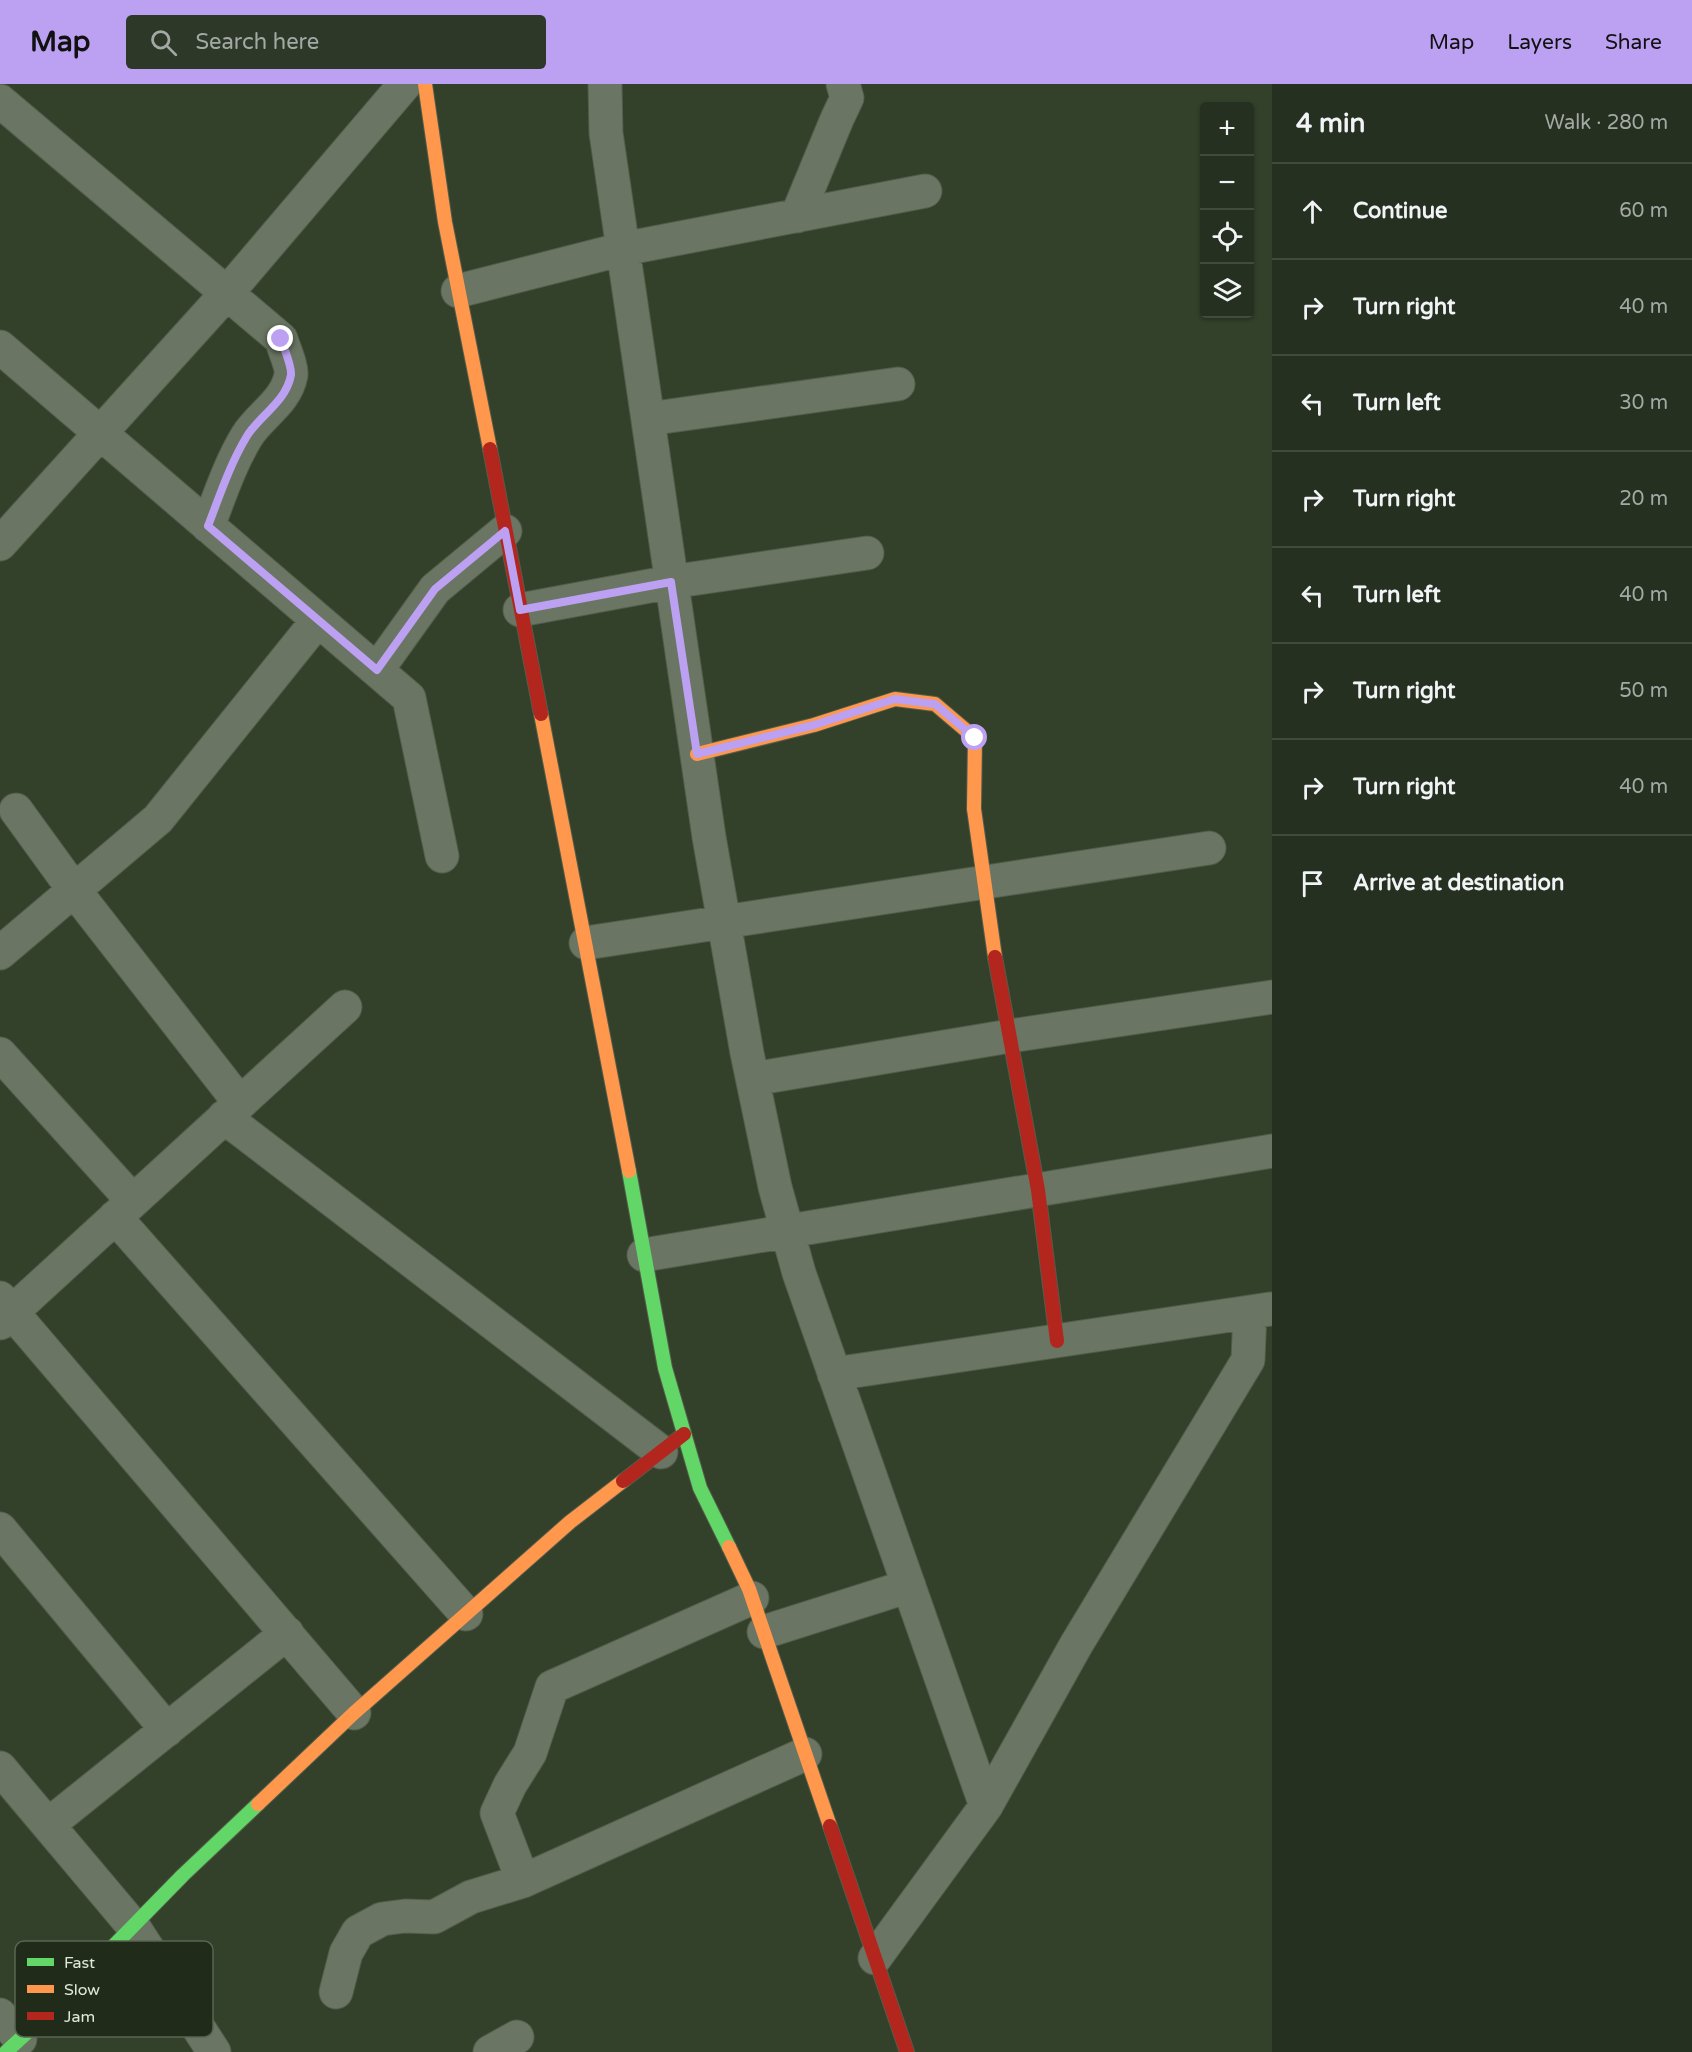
<!DOCTYPE html>
<meta charset="utf-8">
<style>
:root{--surface:#263020;--page:#2e3829;--text:#f1f3f6;--muted:#a4a9a5;--line:#424b3e;--accent:#bca0f2}
body{margin:0;font-family:"Varela Round",sans-serif;background:var(--page);color:var(--text)}
.controls{position:absolute;right:18px;top:18px;display:grid;overflow:hidden;border-radius:6px;box-shadow:0 2px 4px #0004}
.controls button{width:54px;height:54px;display:grid;place-items:center;padding:0;border:0;border-bottom:2px solid var(--line);background:var(--surface);color:var(--text);font:30px sans-serif}
.stop{position:absolute;width:18px;height:18px;margin:-14px;border:4px solid #bca0f2;border-radius:50%;background:#fff}
.stop.end{background:#bca0f2;border-color:#fff;box-shadow:0 2px 6px #0008}
.list{margin:0;padding:0;list-style:none}
h2{display:flex;justify-content:space-between;align-items:center;height:78px;margin:0;padding:0 24px;font-size:26px}
h2 small{font-size:20px;font-weight:400;color:var(--muted)}
.list li{display:grid;grid-template-columns:39px 1fr auto;gap:18px;align-items:center;box-sizing:border-box;height:96px;padding:0 24px;border-top:2px solid var(--line)}
.list b{display:block;font-size:22px;white-space:nowrap}
.list em{font-size:20px;font-style:normal;color:var(--muted)}
.icon{flex:none;width:33px;height:33px;fill:none;stroke:currentColor;stroke-width:2;stroke-linecap:round;stroke-linejoin:round}
.map{position:relative;flex:none;width:1272px;height:1968px;overflow:hidden}
header{display:flex;align-items:center;gap:36px;box-sizing:border-box;height:84px;padding:0 30px;background:var(--accent);color:#111}
header strong{font-size:28px}
nav{display:flex;gap:33px;margin-inline-start:auto;font-size:21px}
.search{width:420px;height:54px;background:var(--page);display:flex;align-items:center;gap:15px;box-sizing:border-box;padding:0 21px;border-radius:6px;color:var(--muted);font-size:22px}
main{display:flex}
aside{flex:1;background:var(--surface)}
.map>svg:first-child{display:block}
.lines{fill:none;stroke-linecap:round;stroke-linejoin:round}
.street-casing{stroke:#535d4a;stroke-width:35}
.fast-casing{stroke:#535d4a;stroke-width:16}
.slow-casing{stroke:#535d4a;stroke-width:16}
.jam-casing{stroke:#535d4a;stroke-width:16}
.street{stroke:#6a7663;stroke-width:33}
.fast{stroke:#63d668;stroke-width:14}
.slow{stroke:#ff974d;stroke-width:14}
.jam{stroke:#b3261e;stroke-width:14}
.route{stroke:#bca0f2;stroke-width:8}
.key{fill:#202b1a;stroke:#596552;stroke-width:1.5}
.key-label{font-size:16px;fill:#deecd5}
</style>
<header>
<strong>Map</strong>
<div class="search"><svg class="icon" aria-label="search" viewBox="0 0 24 24"><circle cx="10" cy="10" r="6"/><path d="M15 15l6 6"/></svg>Search here</div>
<nav><a>Map</a><a>Layers</a><a>Share</a></nav>
</header>
<main>
<div class="map">
<svg width="1272" height="1968" viewBox="0 0 1272 1968">
<rect width="100%" height="100%" fill="#33402a"/>
<g class="lines">
<defs>
<path id="street" d="M605,0L606,49L709,753L747,969L775,1103L799,1189L986,1722
M0,17L281,255C284,265 292,282 291,291C286,318 260,331 247,352C230,380 220,411 208,442
M797,132L837,35L847,14L843,0
M458,207L623,165L925,107
M0,263L409,614L442,772
M648,335L898,300
M0,460L227,209L405,0
M520,526L671,498L867,469
M377,586L435,505L505,447
M16,726L74,806L240,1019
M586,859L1209,764
M0,869L158,735L318,536
M0,970L133,1117
M753,995L1010,952L1272,913
M224,1033L661,1368
M115,1133L466,1530
M644,1171L1272,1067
M0,1214L354,1629
M0,1239L345,923
M834,1290L1270,1225
M0,1445L167,1646
M764,1548L909,1502
M0,1684L133,1842L214,1968
M48,1741L287,1549
M523,1797L497,1729L510,1701L530,1669L552,1603L752,1514
M875,1874L986,1722L1076,1561L1248,1276L1250,1228
M336,1908L346,1869L358,1848L382,1835L405,1832L434,1833L471,1813L523,1797L805,1670
M0,1931L20,1955
M490,1968L517,1953"/>
<path id="fast" d="M629,1087L665,1284L700,1404L729,1463
M6,1968L47,1930L183,1791L258,1720"/>
<path id="slow" d="M425,0L445,138L490,365
M541,630L629,1087
M697,670L814,641L895,615L935,620L975,654L974,725L995,873
M729,1463L749,1505L830,1742
M258,1720L354,1629L570,1438L623,1397"/>
<path id="jam" d="M490,365L541,630
M995,873L1038,1106L1057,1257
M623,1397L684,1350
M830,1742L907,1968"/>
</defs>
<use href="#street" class="street-casing"/>
<use href="#fast" class="fast-casing"/>
<use href="#slow" class="slow-casing"/>
<use href="#jam" class="jam-casing"/>
<use href="#street" class="street"/>
<use href="#fast" class="fast"/>
<use href="#slow" class="slow"/>
<use href="#jam" class="jam"/>
</g>
<g class="lines">
<path class="route" d="M281,255C284,265 292,282 291,291C286,318 260,331 247,352C230,380 220,411 208,442L377,586L435,505L505,447L520,526L671,498L697,670L814,641L895,615L935,620L975,654"/>
</g>
<rect x="15" y="1857" width="198" height="96" rx="9" class="key"/>
<rect x="27" y="1874" width="27" height="8" fill="#63d668"/>
<rect x="27" y="1901" width="27" height="8" fill="#ff974d"/>
<rect x="27" y="1928" width="27" height="8" fill="#b3261e"/>
<g class="key-label">
<text x="64" y="1884">Fast</text>
<text x="64" y="1911">Slow</text>
<text x="64" y="1938">Jam</text>
</g>
</svg>
<div class="controls">
<button>+</button>
<button>−</button>
<button><svg class="icon" aria-label="locate" viewBox="0 0 24 24"><circle cx="12" cy="12" r="6"/><path d="M12 2v4M12 18v4M2 12h4M18 12h4"/></svg></button>
<button><svg class="icon" aria-label="layers" viewBox="0 0 24 24"><path d="M12 4l9 5-9 5-9-5zM3 14l9 5 9-5"/></svg></button>
</div>
<div class="stop" style="left:975px;top:654px"></div>
<div class="stop end" style="left:281px;top:255px"></div>
</div>
<aside>
<h2>4 min<small>Walk · 280 m</small></h2>
<ul class="list">
<li><svg class="icon" aria-label="ahead" viewBox="0 0 24 24"><path d="M12 20V5M6 11l6-6 6 6"/></svg><div><b>Continue</b></div><em>60 m</em></li>
<li><svg class="icon" aria-label="right" viewBox="0 0 24 24"><path d="M7 20v-9h11M14 6l5 5-5 5"/></svg><div><b>Turn right</b></div><em>40 m</em></li>
<li><svg class="icon" aria-label="left" viewBox="0 0 24 24"><path d="M17 20v-9H6M10 6l-5 5 5 5"/></svg><div><b>Turn left</b></div><em>30 m</em></li>
<li><svg class="icon" aria-label="right" viewBox="0 0 24 24"><path d="M7 20v-9h11M14 6l5 5-5 5"/></svg><div><b>Turn right</b></div><em>20 m</em></li>
<li><svg class="icon" aria-label="left" viewBox="0 0 24 24"><path d="M17 20v-9H6M10 6l-5 5 5 5"/></svg><div><b>Turn left</b></div><em>40 m</em></li>
<li><svg class="icon" aria-label="right" viewBox="0 0 24 24"><path d="M7 20v-9h11M14 6l5 5-5 5"/></svg><div><b>Turn right</b></div><em>50 m</em></li>
<li><svg class="icon" aria-label="right" viewBox="0 0 24 24"><path d="M7 20v-9h11M14 6l5 5-5 5"/></svg><div><b>Turn right</b></div><em>40 m</em></li>
<li><svg class="icon" aria-label="arrive" viewBox="0 0 24 24"><path d="M6 21V4h12l-3 4 3 4H6"/></svg><div><b>Arrive at destination</b></div></li>
</ul>
</aside>
</main>
